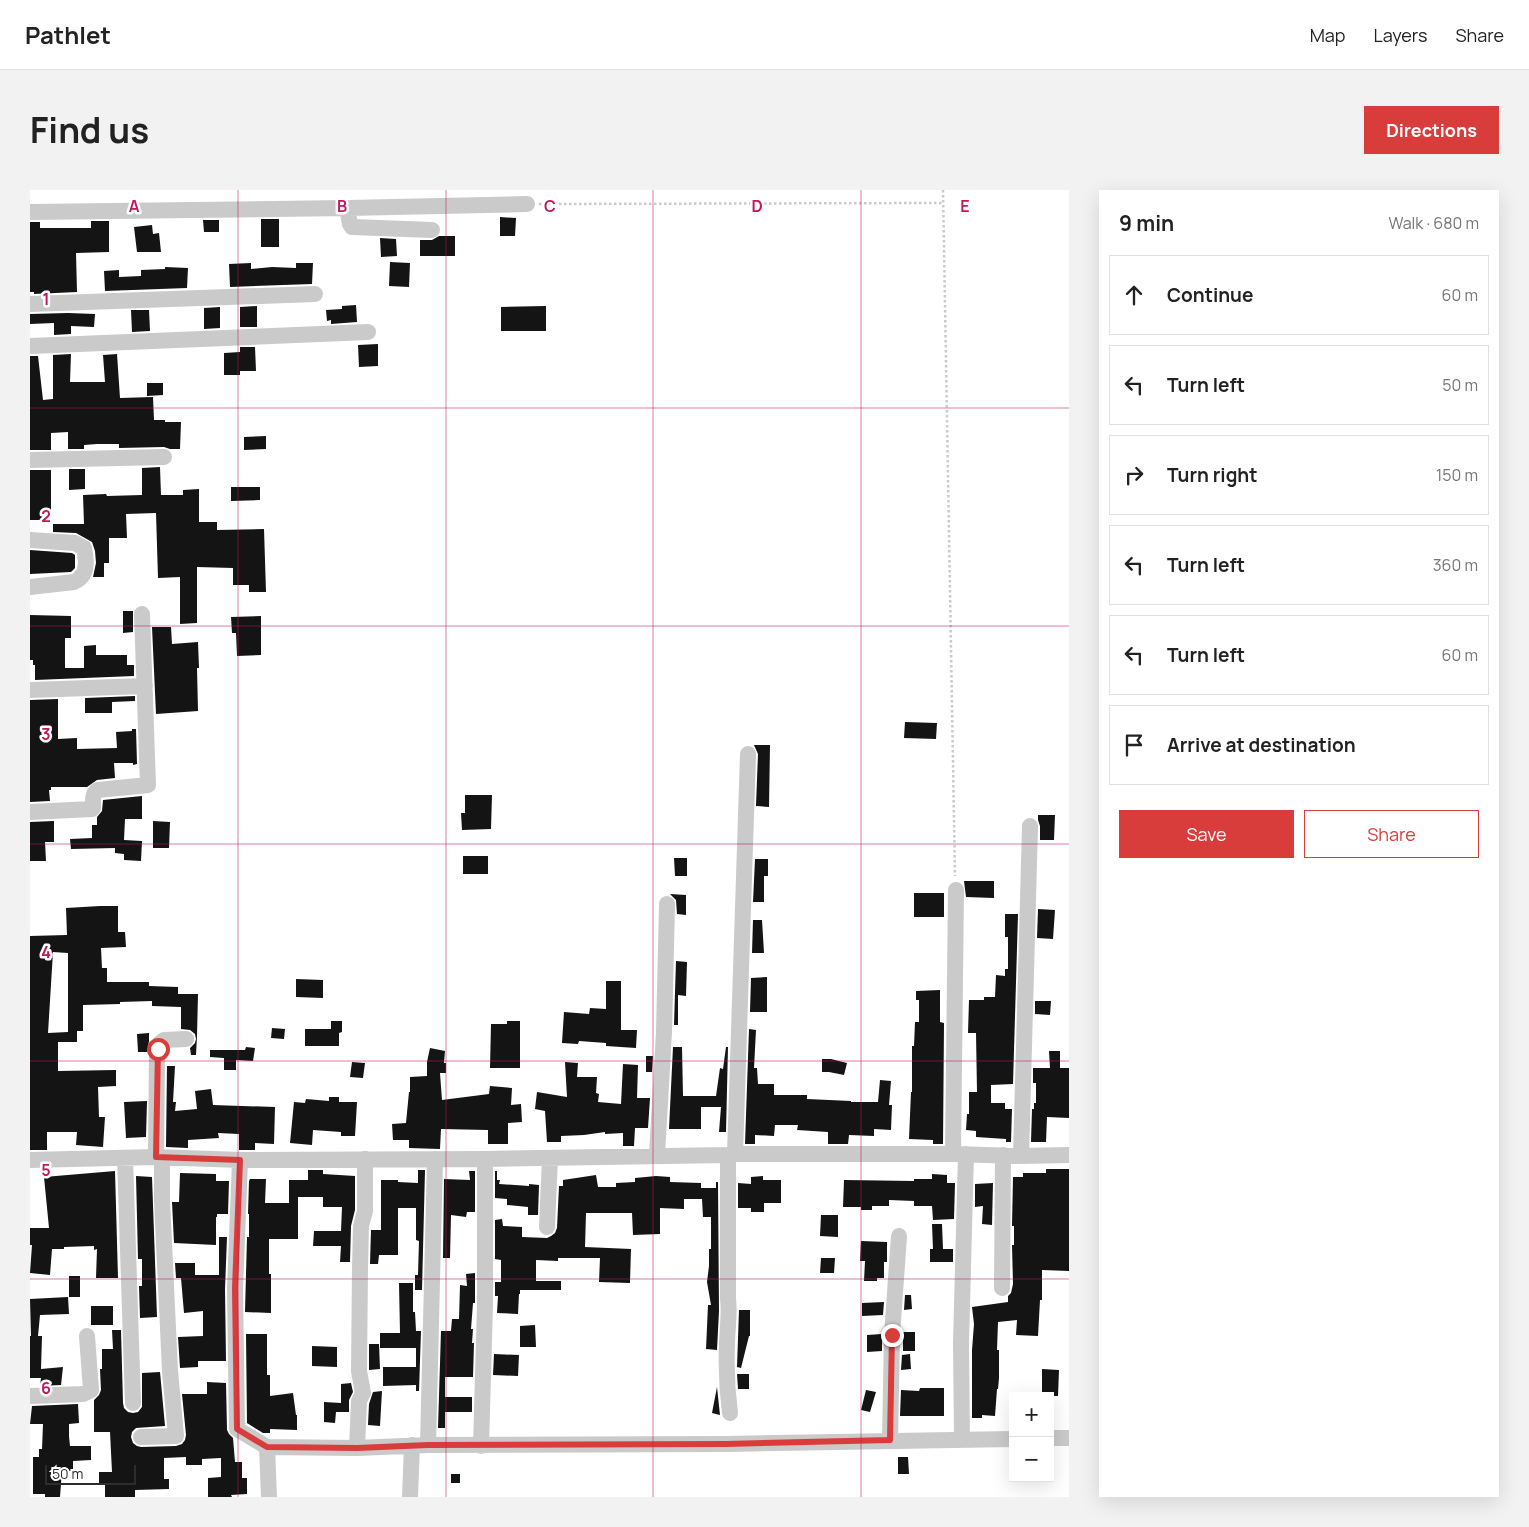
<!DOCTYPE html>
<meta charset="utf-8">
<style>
:root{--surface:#fff;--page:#f2f2f2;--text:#222;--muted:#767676;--line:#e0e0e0;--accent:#d83d3c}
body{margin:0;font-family:Manrope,sans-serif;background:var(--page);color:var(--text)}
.controls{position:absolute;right:15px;bottom:15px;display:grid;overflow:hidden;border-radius:0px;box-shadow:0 5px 20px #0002}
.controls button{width:45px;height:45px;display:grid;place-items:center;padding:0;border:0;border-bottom:1px solid var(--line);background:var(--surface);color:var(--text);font:25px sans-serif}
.scale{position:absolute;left:15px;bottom:12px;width:91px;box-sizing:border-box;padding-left:5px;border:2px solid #2d2d2d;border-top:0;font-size:14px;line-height:18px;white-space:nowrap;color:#2d2d2d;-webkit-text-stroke:4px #fff;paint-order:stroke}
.stop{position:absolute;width:15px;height:15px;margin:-11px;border:4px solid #d83d3c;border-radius:50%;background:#fff}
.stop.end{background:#d83d3c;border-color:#fff;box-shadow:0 1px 5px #0008}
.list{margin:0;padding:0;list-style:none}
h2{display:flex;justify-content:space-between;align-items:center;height:65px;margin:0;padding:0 20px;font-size:21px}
h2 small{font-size:16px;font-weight:400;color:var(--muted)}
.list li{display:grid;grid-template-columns:32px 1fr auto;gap:15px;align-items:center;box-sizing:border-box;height:80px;margin:0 10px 10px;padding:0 10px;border:1px solid var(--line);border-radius:0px}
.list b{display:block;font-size:19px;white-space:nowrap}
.list em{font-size:16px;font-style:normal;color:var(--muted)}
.actions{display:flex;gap:10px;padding:15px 20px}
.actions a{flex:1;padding:11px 0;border:1px solid var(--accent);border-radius:0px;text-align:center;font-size:18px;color:var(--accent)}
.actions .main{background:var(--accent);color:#fff}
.icon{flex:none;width:28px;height:28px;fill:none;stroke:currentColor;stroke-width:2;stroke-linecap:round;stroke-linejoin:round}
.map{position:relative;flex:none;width:1039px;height:1307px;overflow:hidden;border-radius:0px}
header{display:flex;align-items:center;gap:30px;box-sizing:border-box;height:70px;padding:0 25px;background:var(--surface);border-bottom:1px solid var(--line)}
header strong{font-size:24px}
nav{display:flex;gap:28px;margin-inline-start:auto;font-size:18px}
.intro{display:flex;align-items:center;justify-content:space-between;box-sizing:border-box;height:120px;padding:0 30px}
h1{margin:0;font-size:35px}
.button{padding:12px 22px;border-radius:0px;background:var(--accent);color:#fff;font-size:18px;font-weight:700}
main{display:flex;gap:30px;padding:0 30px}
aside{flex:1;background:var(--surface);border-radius:0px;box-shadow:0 5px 20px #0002}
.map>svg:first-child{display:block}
.building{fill:#141414;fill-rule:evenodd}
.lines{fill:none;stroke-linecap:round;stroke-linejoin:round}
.path{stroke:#cacaca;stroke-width:2.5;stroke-dasharray:2.5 2.5;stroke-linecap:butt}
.minor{stroke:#cacaca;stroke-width:16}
.route{stroke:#d83d3c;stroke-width:6}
.grid{fill:none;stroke:#c2185b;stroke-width:1;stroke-opacity:0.55}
.grid-label{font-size:16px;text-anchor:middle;font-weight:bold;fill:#c2185b;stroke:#fff;stroke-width:5;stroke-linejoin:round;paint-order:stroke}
</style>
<header>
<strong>Pathlet</strong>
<nav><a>Map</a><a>Layers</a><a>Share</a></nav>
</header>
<div class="intro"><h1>Find us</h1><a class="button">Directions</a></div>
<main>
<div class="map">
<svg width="1039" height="1307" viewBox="0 0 1039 1307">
<rect width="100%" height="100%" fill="#fff"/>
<path class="building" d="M470,27L486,28L485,46H470Z
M231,29H249V57H231Z
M173,30H189V42H174Z
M61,31H79V62L46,63L47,102L4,104V102H0V32H10V38H61Z
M122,35L123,44L129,43L131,62H107L104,37Z
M409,46H425V66H390V50H402Z
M350,48L366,49L367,66L351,67Z
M360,72L380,73L379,97L359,96Z
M221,73V79L242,77L266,78V73H283L282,94L200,97L199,74Z
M135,77L158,78L157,98L75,101L74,81L89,80V87L111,86V80L135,79Z
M326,115L327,132L301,134V130L297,131L296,120L312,119V116Z
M227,116V137H210V117Z
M516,116V141H471V117Z
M190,117V138L174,139V118Z
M101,120H119L120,141L102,142Z
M38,123L65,124L64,137L41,136V144L24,145V133L0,134V124Z
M348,154V176L329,177L328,155Z
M210,157H225L226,181H210V185H194V163L210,162Z
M41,164L40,192H75L73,165L87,164L90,208L123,207L124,230H135V232H151L150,259H140L134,257L89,258V254H67L54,255V259H38V242L21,243V260H0V166H8L13,210L23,209V165Z
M117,193H133V205L117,206Z
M236,246V259L214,260V247Z
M130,277L131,305H153V300L169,299V332H187V340L234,339L236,402H219V395H203V378L167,377V433L150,434V387L128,388L126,323L96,324L97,348H79V373H74V387H63L66,373L65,361L62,352L46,343L23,342V334H54L53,305L76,304L77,306L112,305V278Z
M39,279H55V299L39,300Z
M0,280H21V330H0Z
M201,297H230V310L201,311Z
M0,360L42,363L45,365V378L41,382L0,384Z
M93,421H103V442L93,443Z
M0,425L41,426V448H35V478H54V456L66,455V465H97V475H104V486L5,490V475H3V470H0Z
M231,426V465L207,466L206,443H202L201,427Z
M122,437H141L142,454L168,452L169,478H167L168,521L126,524Z
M105,506V511L82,512V523H55V508Z
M28,509V549L47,548V559L87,558L86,542L102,541V539H106L107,574L103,575V573H84L85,588L67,590L57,597H21V600H19L20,611L0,612V510Z
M875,532L907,533L906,549L874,548Z
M724,555H740L739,617L726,616L728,564Z
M435,605H462L461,639L432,640L431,623H435Z
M112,606V629H95L94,650L112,651L111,671L94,670V664L85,663V658L41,659L40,649L62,648V635H67V627L72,621L73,610Z
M1008,625H1025L1024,650H1010V636L1008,630Z
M24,631V652H15L16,671H0V632Z
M123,631L140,632L139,658H123Z
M433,666H458V684H433Z
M644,668H657V686H645Z
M725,669H738V686H734V712H723Z
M934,691H964V708L936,707Z
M884,703H914V727H884Z
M640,704L656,705V725L647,724L646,710Z
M70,716H88V742H95L96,757L71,758L72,778H77V792H119V796L148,797V804H168L167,846L166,865H161L160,858L165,853L166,849L165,844L160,840L151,839V817L122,816V811L90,812V814L53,815V841H47V852H28V881L86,880V896L68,897L69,927H75L73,957L46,955L47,942H17V960H0V746L37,745L36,718ZM23,762L38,763V842L18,843Z
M1008,719L1025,720L1023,749L1007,748Z
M975,724H988L983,894L961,895V913H975V919H982L981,952H976V949L946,947V941L936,940L937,924H939V902H947L946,843H938L939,810H954V807H965L966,785L975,786V779H978V747H975Z
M723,730H732L734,763H722Z
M646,771L657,772L656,806L648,805V835H644Z
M737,787V822H720L721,788Z
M266,789L293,790V808L266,807Z
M576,791H591V840H607L606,858L576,856V853L549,851L548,854L532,853L534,822L559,824L560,818L576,819Z
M910,800V832L914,833L913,954H903V950L879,949L881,902H882V856H884L885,832H889V810H886V801Z
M1005,811H1021L1020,825L1005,824Z
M301,831H312V842L309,843V856H275V839H301Z
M477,831H490V878H460L461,834H477Z
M242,838L255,839L254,849L241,848Z
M719,839L726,840L724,878H727L728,894H744V905H777V909L821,911V912H848L850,890L861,891L859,915H862L861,940L844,939V946L819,945L818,954H798V942L767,940L768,935H745L744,946L725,945V954H715Z
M119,843V851L117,862H108L107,844Z
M216,857L225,858L223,871L206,870V880H194V868L180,867V860H215Z
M643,857H652L653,906H686L690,878L693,879L696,857H698L696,942H689L691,917H671V939H639Z
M400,858L415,861L414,873H416V883H410L412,910L459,904L460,896L482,898L481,915L491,914L492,932L478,933V954H458V940L411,939L410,959L379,958V950H363L362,934L376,933L379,902H380V887L397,886V872Z
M1019,861H1030V878H1039V928L1017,927L1016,952H1001L1002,919H1004V913H1006V893H1003V878H1020Z
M616,866H623L622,882H616Z
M792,869H801L817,873L814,885L799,882H792Z
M322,872L335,873L333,888L320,887Z
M535,872L548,873L547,887H567L566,903L569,904L568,912L591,914L593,874L608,875L607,908H620L618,938H605L604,956H593V943L575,944V942L554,945L531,946V952H517L515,921L505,919L507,902L537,907Z
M137,876H145L143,912H146L145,921L167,919L165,901L181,899L183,915L245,917L244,954L225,953V960H209V944L188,943L189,948L158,950V958L136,957Z
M299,907H309V912H327L325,946H311V942L283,940L282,955L260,953L264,912L275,913L276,909L299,911Z
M117,911L116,947L96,948L94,912Z
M1016,979H1039V1081L1012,1080V1110H1010L1008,1146L986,1145L987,1130L968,1132L967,1160H969V1188L968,1199H967L965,1226L952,1225V1228H942V1160L944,1134L942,1117L978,1112V1106L981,1103L983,1094L982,1055H984V1036H982L983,987H993V983H1016Z
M278,980H293V984L325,986V1020L321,1036L320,1072H310L311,1056H283L284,1041H311L312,1017H293V1007H268V1049H239V1084H241V1123L215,1122L217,1047H219V1024H218L219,991L220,989H236L235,1013H259V990H278Z
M388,980H395L392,1100H385V1085H388L389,1051L386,1050V1018H368V1065H349L348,1074H340L341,1040H351V990H368V992L388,993Z
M85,981L88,1088H66L67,1059L64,1060V1056L34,1057V1059H22L20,1085L0,1083L2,1055H0V1038H19L14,987Z
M439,981H445V1022H437L436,1027L421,1025L420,1068H413L414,989L440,990Z
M465,981H467V990H470L469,994L499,996V994L509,995L508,1025H498V1017L477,1015V1009L465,1008Z
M150,983L186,984V991H199L198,1024H187V1027H186V1055L144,1053L142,1012H149Z
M902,984L917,985V993H925L924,1029L903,1030L902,1016H884V1011L859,1010V1016H842V1020H831V1017H813L814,990L884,991V989H902Z
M566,985L568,997H586V993L605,992V988L626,986L640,987V992L671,993V998H686V992H688L689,1121L687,1160L676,1159L678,1115H681L677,1092L679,1076V1059H681V1027H673L672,1009H654V1019L630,1018V1044L603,1045L602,1023H556L555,1057L601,1059L600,1093L569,1092L570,1068H528V1071L506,1070V1091H531V1100H490V1104H489L488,1124L467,1123L468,1106H465V1092H471V1070L465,1069V1030L472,1029L473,1036L492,1037V1047L517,1048L521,1046L525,1043L527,1038L529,996H533V990Z
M106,986L122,987L127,1127L110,1128L109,1096H112V1069H108Z
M733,986V990H751V1013H734V1022H721V1018H708V993L721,994V987Z
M963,993L962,1035L952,1034L953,1016L945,1017V994Z
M791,1025H808V1047L790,1046Z
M902,1034H912L913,1059H923V1072H900V1059H903Z
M189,1047H197L195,1099L196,1171H168V1177L150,1178L148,1147L173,1146V1121L154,1123L151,1088H146L145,1073H165V1085H189Z
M831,1051L857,1052V1072H854V1088H847V1091H834L835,1071H830Z
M791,1068H805L804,1083H790Z
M445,1083V1113H443L441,1139H443L442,1153H444L443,1187H415V1207H442V1222H415V1238H408L411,1141H421L422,1129H429L430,1095L437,1096L436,1084Z
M39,1086H50V1107H39Z
M369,1093H383V1122H385L386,1141H391L389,1201H386V1195L353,1196V1177H386V1158H350V1143H370Z
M875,1105H881L882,1119L874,1120Z
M38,1107L39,1124L10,1125L8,1146H12L11,1179L33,1177L31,1195L10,1196L11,1188H0V1146H1L0,1109Z
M854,1112L853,1125L832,1126V1113Z
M61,1116H83V1135H61Z
M709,1120H720V1146H719L711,1178L707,1177Z
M505,1135L506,1157H490V1136Z
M82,1140H91L93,1213L94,1218L98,1222L103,1223L108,1222L112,1217V1183L130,1182L135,1236L106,1238L102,1242L101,1247L103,1253L107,1256L111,1257L146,1256L152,1254L155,1250L156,1245L152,1204H177V1192L196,1193L197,1240L199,1244L203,1248L205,1272H212V1288H217V1304L201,1305L202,1307H178V1288L191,1287V1268L172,1269V1275H156V1267L134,1268V1289H139V1299L105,1300V1307H75V1295H69V1282H82L80,1242H64V1210L69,1205L71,1200L70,1179H72V1159H83Z
M873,1142H885V1161H873Z
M216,1144H237V1185H240V1206L263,1203L266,1225H267V1240L240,1239V1243H233L217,1233Z
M852,1144V1161L837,1162V1145Z
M339,1154H349L350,1179L339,1180Z
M282,1156L307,1157V1177L282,1176Z
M464,1164L489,1165L488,1186L463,1185Z
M880,1164L881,1179L871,1180L872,1165Z
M1012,1179L1029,1180L1028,1206H1012Z
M707,1184H719V1199H708Z
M321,1193L323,1202L319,1210V1222H306L305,1233L294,1232V1212L311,1213V1194Z
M687,1197L689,1216L690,1225L682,1223Z
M890,1198H914V1226H870L871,1200L889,1201Z
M836,1200L846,1202L840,1222L831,1220Z
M352,1201L350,1236L338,1235L339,1214L343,1202Z
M48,1214L49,1233L39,1234V1246L40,1256H61V1270L43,1271V1281H32L30,1307H15V1304H3V1267H9V1259H12L13,1234H0L2,1216Z
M868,1267H878L879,1284H868Z
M421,1284H430V1293H421Z"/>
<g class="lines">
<path class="path" d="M913,0L925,686
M509,14L913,13"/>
<path class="minor" d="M317,18L320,34L322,37L402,40
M0,22L317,18L497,14
M0,114L285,104
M0,156L338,142
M0,270L134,267
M0,350L45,353L54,358C57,371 58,386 44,392L0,397
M0,500L115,496
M0,622L62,619L63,618C63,611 62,603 68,600L118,595L112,424
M705,964L718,564
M923,964L926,700
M627,965L634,842L637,714
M698,965V1109C700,1125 697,1140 697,1156C696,1179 697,1200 700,1223
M991,966L1000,636
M126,967L127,859L129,854L134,850L156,849
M95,968L103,1213
M0,970L126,967L210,970L455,969L698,965L705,964H923L991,966L1039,965
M210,970L205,1099L207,1239L237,1257
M517,1037L520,968
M972,1098L973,965
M0,1206L53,1204L61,1200L57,1146
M111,1247L146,1246L140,1181L132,1010V968
M1020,1248H1039
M932,1249L931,1153L936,964
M860,1250L862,1145L869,1046
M398,1255L405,969
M451,1256L455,1115V969
M327,1258L329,1211L333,1203L329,1181L330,1079L331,1036L335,1021V969
M239,1307L237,1257L327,1258L398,1255L696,1254L983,1249
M380,1307L382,1255"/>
</g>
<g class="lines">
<path class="route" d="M128,859L126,967L210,970L205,1098L207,1239L237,1257L327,1258L398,1255L696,1254L860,1250L862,1145"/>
</g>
<path class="grid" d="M208,0V1307M416,0V1307M623,0V1307M831,0V1307M0,218H1039M0,436H1039M0,654H1039M0,871H1039M0,1089H1039"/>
<g class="grid-label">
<text x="104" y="22">A</text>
<text x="312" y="22">B</text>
<text x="520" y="22">C</text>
<text x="727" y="22">D</text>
<text x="935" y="22">E</text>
<text x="16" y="115">1</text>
<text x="16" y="332">2</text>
<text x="16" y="550">3</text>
<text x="16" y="768">4</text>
<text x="16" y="986">5</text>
<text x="16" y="1204">6</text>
</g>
</svg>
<div class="controls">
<button>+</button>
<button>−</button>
</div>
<div class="scale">50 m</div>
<div class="stop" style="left:128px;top:859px"></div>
<div class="stop end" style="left:862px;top:1145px"></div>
</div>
<aside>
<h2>9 min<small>Walk · 680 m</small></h2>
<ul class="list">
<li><svg class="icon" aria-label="ahead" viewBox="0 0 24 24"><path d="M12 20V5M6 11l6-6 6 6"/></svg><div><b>Continue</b></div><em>60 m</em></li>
<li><svg class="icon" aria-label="left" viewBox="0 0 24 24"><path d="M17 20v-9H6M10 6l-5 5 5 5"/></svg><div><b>Turn left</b></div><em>50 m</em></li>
<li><svg class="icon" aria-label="right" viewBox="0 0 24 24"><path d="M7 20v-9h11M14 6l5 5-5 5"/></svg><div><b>Turn right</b></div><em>150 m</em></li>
<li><svg class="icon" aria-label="left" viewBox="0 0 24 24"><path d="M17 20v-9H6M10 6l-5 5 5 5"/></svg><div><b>Turn left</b></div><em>360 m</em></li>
<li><svg class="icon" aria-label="left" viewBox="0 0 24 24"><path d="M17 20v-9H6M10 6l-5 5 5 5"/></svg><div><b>Turn left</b></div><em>60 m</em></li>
<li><svg class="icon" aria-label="arrive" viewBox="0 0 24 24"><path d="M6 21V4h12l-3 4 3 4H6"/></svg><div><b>Arrive at destination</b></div></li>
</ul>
<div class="actions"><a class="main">Save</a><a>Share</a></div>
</aside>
</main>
